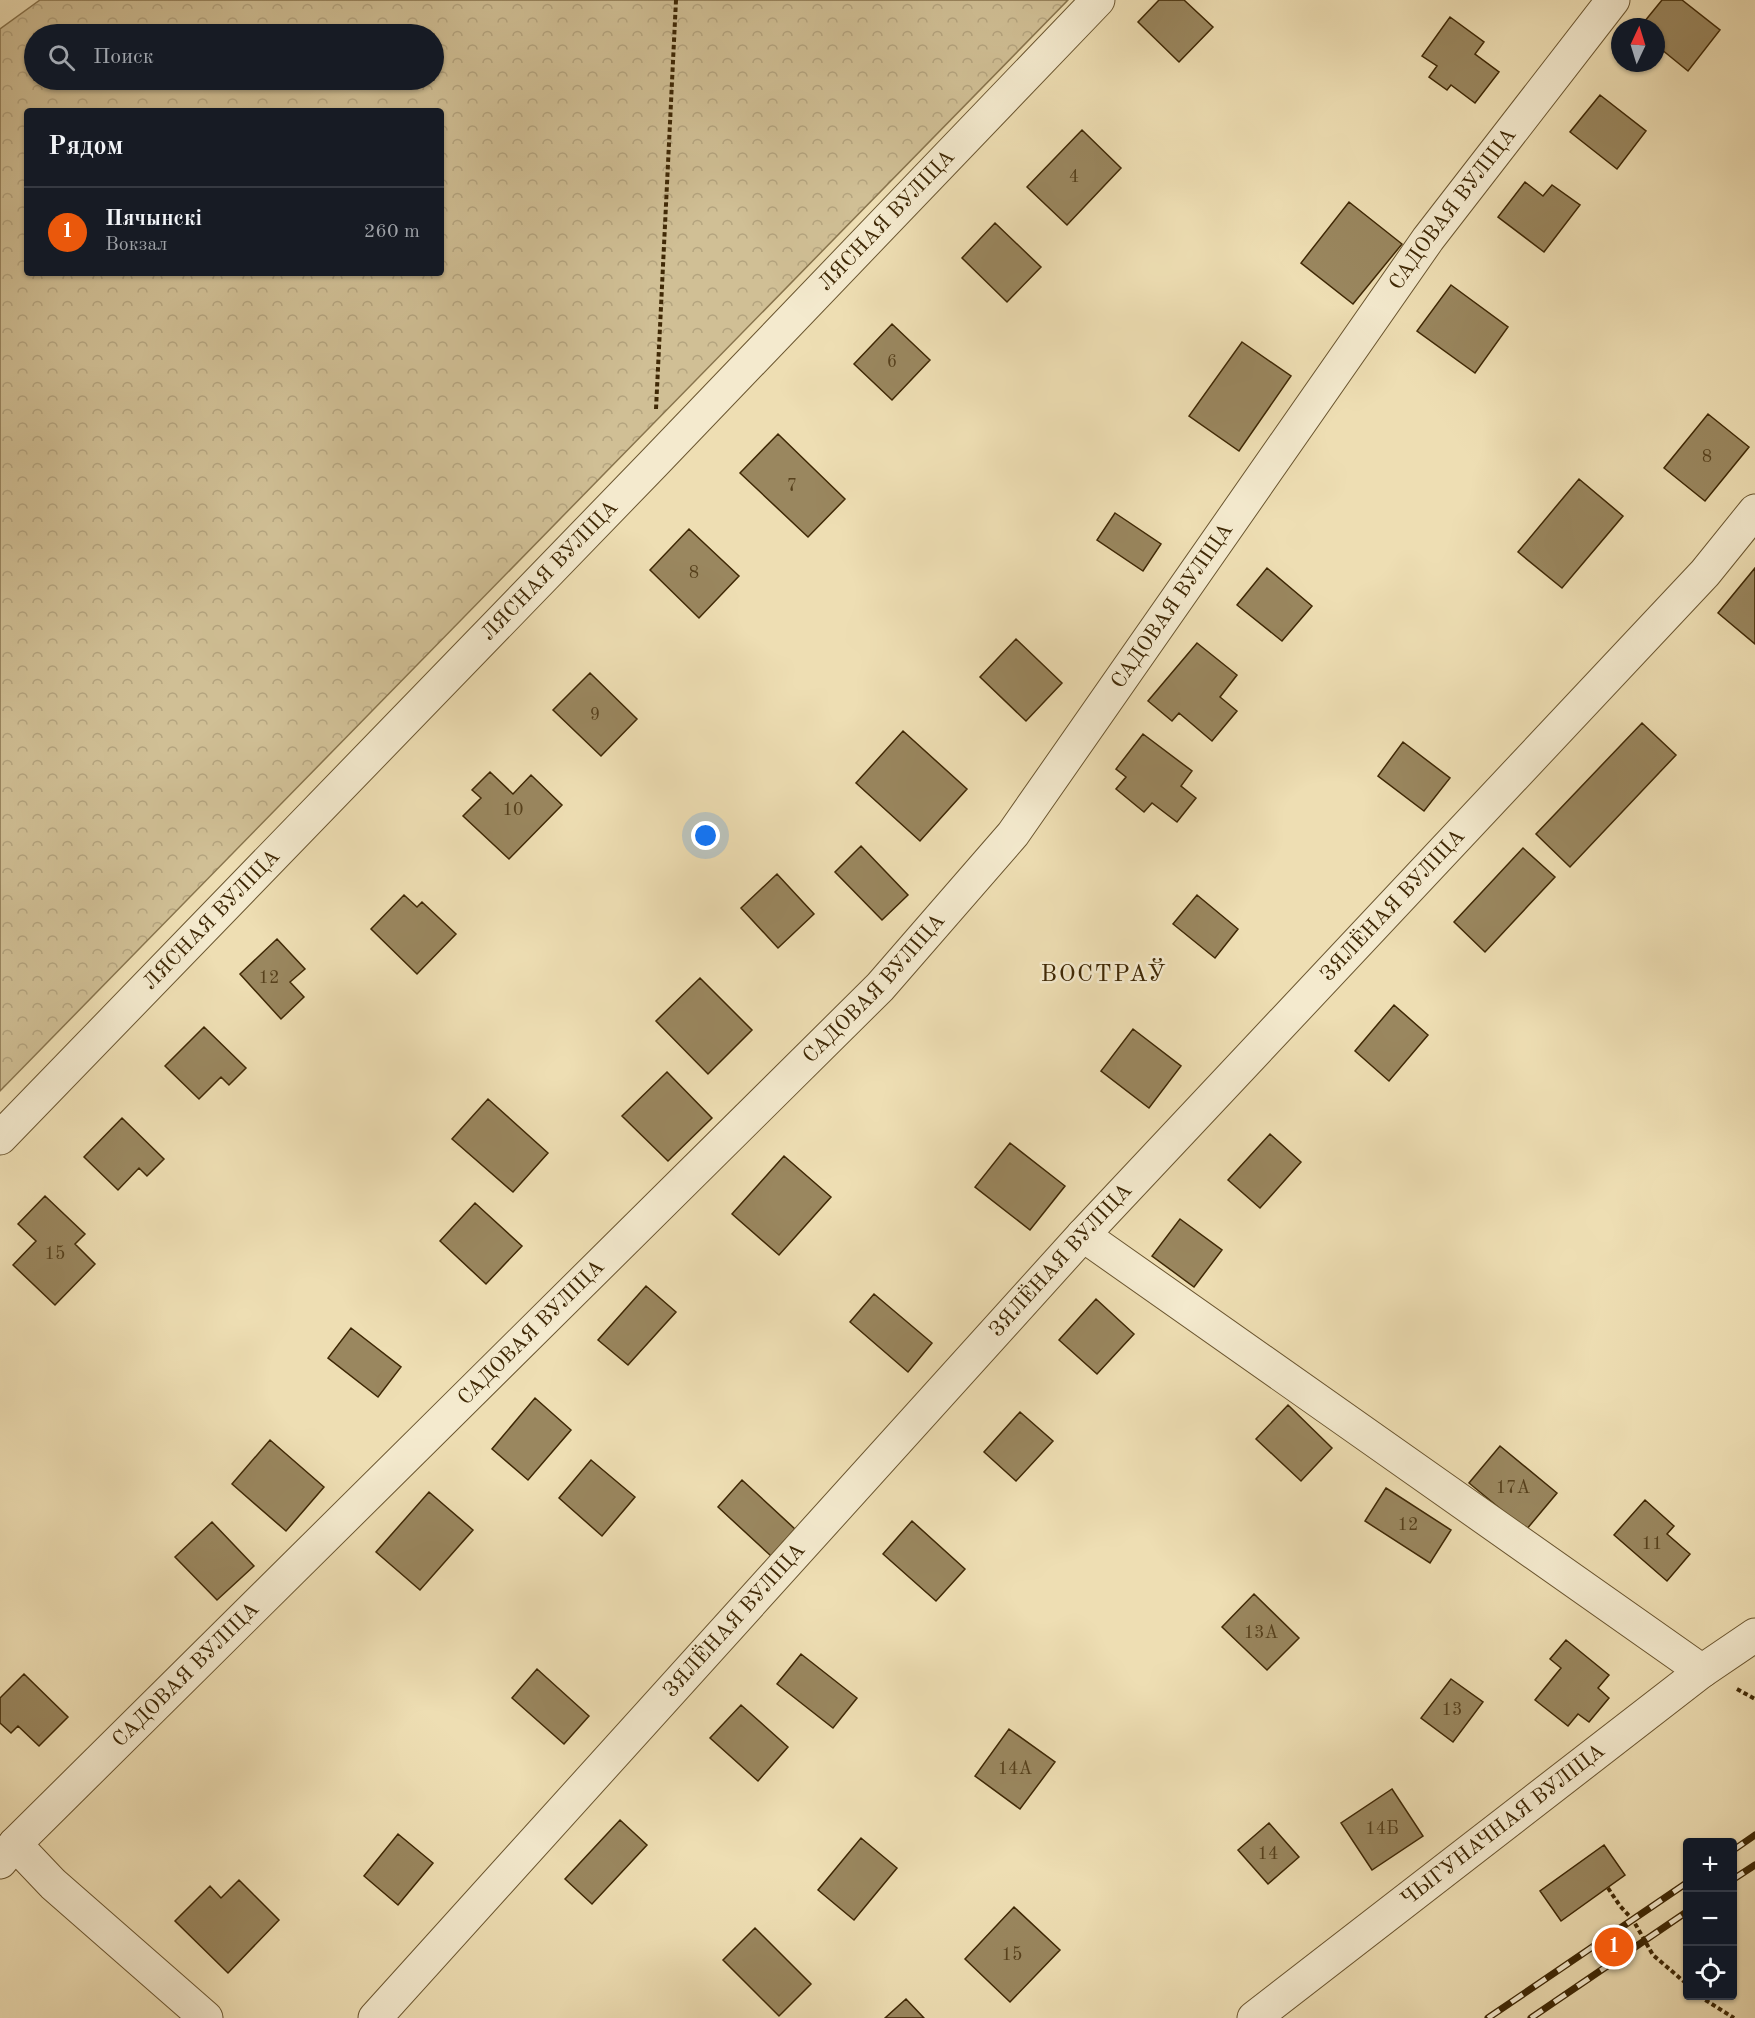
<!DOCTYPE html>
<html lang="ru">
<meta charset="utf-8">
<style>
:root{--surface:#171b24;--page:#20242c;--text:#f1f3f6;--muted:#9ea1a6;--line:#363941;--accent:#ea580c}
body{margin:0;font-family:"Old Standard TT",serif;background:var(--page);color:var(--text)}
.controls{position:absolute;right:18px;bottom:18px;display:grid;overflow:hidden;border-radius:6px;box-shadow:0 2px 4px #0004}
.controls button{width:54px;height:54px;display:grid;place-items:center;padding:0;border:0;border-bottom:2px solid var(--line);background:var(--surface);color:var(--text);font:30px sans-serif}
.compass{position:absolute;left:1611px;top:18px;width:54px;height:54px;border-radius:50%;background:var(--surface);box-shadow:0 2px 4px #0004;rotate:4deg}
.you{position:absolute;left:706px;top:836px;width:21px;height:21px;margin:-15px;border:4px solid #fff;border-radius:50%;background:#1a73e8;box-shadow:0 0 0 9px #1a73e833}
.badge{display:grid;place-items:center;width:39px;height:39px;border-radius:50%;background:var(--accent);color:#fff;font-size:20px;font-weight:700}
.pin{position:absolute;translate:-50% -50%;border:3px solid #fff;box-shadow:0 2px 6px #0006}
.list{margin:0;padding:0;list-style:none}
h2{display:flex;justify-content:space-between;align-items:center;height:78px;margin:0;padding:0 24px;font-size:26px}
h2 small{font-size:20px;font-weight:400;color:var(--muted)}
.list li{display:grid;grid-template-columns:39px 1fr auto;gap:18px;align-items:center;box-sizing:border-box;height:90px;padding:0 24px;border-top:2px solid var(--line)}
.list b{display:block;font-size:22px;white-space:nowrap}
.list p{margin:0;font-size:20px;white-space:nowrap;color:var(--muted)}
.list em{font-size:20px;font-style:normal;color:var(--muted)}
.icon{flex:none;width:33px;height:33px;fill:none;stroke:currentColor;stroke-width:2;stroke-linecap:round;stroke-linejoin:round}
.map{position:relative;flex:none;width:1755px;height:2018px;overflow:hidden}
.search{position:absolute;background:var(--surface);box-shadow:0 2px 4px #0004;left:24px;top:24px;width:420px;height:66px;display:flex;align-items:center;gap:15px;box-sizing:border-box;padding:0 21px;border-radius:33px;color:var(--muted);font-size:22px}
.panel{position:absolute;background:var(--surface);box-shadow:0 2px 4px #0004;left:24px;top:108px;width:420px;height:168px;border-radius:6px}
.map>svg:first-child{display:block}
.forest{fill:url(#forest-crowns);stroke:#88744d;stroke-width:1.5;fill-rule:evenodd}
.building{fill:#9a875f;stroke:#3f2805;stroke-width:1.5}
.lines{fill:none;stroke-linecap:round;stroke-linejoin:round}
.minor-casing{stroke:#6b5630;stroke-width:35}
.path{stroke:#3f2805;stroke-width:4;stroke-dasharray:4.5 3;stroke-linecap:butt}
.minor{stroke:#f4eace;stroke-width:33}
.rail-casing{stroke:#3f2805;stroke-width:7}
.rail{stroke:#f4eace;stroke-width:4.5;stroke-dasharray:14;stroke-linecap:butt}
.labels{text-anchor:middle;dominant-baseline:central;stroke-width:5;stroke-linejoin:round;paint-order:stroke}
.number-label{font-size:18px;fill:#56401c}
.street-label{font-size:21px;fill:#3f2805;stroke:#f4eace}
.quarter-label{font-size:24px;letter-spacing:1.5px;fill:#3f2805;stroke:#f4eace}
</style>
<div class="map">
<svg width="1755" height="2018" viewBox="0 0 1755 2018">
<defs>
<pattern id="forest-crowns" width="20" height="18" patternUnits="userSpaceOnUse" patternTransform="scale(1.5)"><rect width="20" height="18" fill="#d0bf95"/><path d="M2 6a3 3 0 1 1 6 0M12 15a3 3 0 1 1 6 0" fill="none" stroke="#b4a47f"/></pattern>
</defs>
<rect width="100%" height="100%" fill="#eedeb3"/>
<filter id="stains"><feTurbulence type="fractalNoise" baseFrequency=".00333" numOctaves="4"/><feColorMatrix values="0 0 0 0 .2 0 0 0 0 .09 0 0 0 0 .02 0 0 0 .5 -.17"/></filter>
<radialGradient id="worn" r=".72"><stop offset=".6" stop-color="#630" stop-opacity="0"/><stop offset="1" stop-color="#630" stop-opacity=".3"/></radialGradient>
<path class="forest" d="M40,0H1068L0,1091V29ZM34,34H434V80H34ZM27,111H441V273H27Z"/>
<path class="building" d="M1159,0H1184L1213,27L1179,62L1138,22Z
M1662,0H1682L1720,30L1688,71L1656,45V27H1640Z
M1450,17L1484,42L1475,54L1499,72L1475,103L1451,85L1447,90L1429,77L1437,66L1422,56Z
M1600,95L1646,131L1617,169L1570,132Z
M1082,130L1121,168L1067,225L1027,187Z
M1525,182L1543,196L1552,185L1580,205L1544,252L1498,217Z
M1349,202L1402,244L1353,304L1301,263Z
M995,223L1041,267L1007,302L962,258Z
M1451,285L1508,327L1475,373L1417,331Z
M892,324L930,360L892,400L854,364Z
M1242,342L1291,376L1239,451L1189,416Z
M1708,414L1749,447L1705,501L1664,468Z
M778,434L845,499L808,537L740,473Z
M1579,479L1623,516L1562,588L1518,552Z
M1115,513L1161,544L1143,571L1097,540Z
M689,529L739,576L699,618L650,570Z
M1267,568L1312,606L1282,641L1237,605Z
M1755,568V644L1718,613Z
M1016,639L1062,683L1026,721L980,677Z
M1197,643L1237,675L1220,697L1237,711L1212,741L1179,713L1172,721L1148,701Z
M590,673L637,719L601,756L553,710Z
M1642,723L1676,755L1570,867L1536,834Z
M903,731L967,789L920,841L856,783Z
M1143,734L1192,771L1181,786L1196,798L1177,822L1152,803L1144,812L1116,789L1126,777L1116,769Z
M1403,742L1450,778L1424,811L1378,776Z
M490,772L513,794L531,775L562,805L509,859L463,816L481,798L472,790Z
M861,846L908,895L882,920L835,872Z
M1523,848L1555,877L1485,952L1454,922Z
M777,874L814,914L778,948L741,908Z
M404,895L417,907L422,902L456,934L417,974L371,929Z
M1197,895L1238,929L1215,958L1173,924Z
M277,939L305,969L290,982L304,997L281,1019L240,974Z
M700,978L752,1030L708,1074L656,1021Z
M1394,1005L1428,1035L1389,1081L1355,1051Z
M204,1027L246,1068L229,1085L221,1077L199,1099L165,1066Z
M1133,1029L1181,1066L1149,1108L1101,1071Z
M667,1072L712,1118L668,1161L622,1116Z
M488,1099L548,1153L513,1192L452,1139Z
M122,1118L164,1159L147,1176L139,1168L118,1190L84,1157Z
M1270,1134L1301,1162L1260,1208L1228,1180Z
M1010,1143L1065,1186L1030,1230L975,1187Z
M784,1156L831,1197L779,1255L732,1214Z
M45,1196L85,1234L75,1244L95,1264L55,1305L13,1265L36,1241L18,1224Z
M475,1203L522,1246L486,1284L440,1241Z
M1180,1219L1222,1250L1194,1287L1152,1256Z
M646,1286L676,1312L628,1365L598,1340Z
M874,1294L932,1343L908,1372L850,1322Z
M1096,1299L1134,1334L1097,1374L1059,1340Z
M351,1328L401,1367L378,1397L328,1358Z
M535,1398L571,1430L528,1480L492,1449Z
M1288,1405L1332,1448L1301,1481L1256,1439Z
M1020,1412L1053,1441L1016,1481L984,1452Z
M270,1440L324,1487L286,1531L232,1484Z
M1500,1446L1557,1493L1526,1530L1469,1483Z
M591,1460L635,1497L602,1536L559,1498Z
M742,1480L795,1529L771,1556L718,1507Z
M1386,1488L1451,1530L1430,1563L1365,1521Z
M429,1492L473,1530L420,1590L376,1552Z
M1645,1500L1674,1526L1667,1534L1690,1554L1667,1581L1614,1535Z
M912,1521L965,1569L936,1601L883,1554Z
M212,1522L254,1566L217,1600L175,1557Z
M1254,1594L1299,1638L1267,1670L1222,1627Z
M1566,1640L1609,1675L1598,1688L1609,1698L1589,1722L1578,1714L1568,1726L1535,1700L1561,1668L1550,1659Z
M801,1654L857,1698L833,1728L777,1684Z
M537,1669L589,1716L564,1744L512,1698Z
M24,1674L68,1717L39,1746L18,1726L11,1733L0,1723V1698Z
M1451,1679L1483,1702L1453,1742L1421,1718Z
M741,1705L788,1747L758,1781L710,1738Z
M1009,1729L1055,1762L1020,1809L975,1776Z
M1392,1789L1423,1836L1372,1870L1341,1823Z
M620,1820L647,1845L592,1904L565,1879Z
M1269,1823L1299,1857L1268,1884L1238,1850Z
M398,1834L433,1863L398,1905L364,1876Z
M861,1838L897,1868L854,1920L818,1890Z
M1604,1845L1625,1875L1561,1921L1540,1891Z
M239,1880L279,1920L228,1973L175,1921L210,1886L221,1898Z
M1014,1907L1060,1950L1010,2002L965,1959Z
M755,1928L811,1984L779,2016L723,1960Z
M906,1999L924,2018H885Z"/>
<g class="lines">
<defs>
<g id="minor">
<path id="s1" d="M0,1138L653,464L1098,0"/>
<path d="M1083,1235L1702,1671"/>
<path d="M15,1844L53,1884L206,2018"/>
<path id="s2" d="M0,1862L15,1844L880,987L1013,834L1428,239L1613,0"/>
<path id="s3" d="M375,2018L1083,1235L1705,573L1755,511"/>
<path id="s4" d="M1254,2018L1702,1671L1755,1635"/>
</g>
</defs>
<use href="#minor" class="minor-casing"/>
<path class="path" d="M656,409L676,0
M1737,1689L1755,1699
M1608,1888L1620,1906L1633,1920L1653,1955L1688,1985
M1699,1996L1734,2018"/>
<use href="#minor" class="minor"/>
<defs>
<path id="rail" d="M1732,1851L1755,1835
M1732,1880L1755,1865
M1488,2018L1688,1882
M1531,2018L1688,1911"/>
</defs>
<use href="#rail" class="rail-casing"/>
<use href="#rail" class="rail"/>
</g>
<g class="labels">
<g class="number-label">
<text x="1074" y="177">4</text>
<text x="892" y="362">6</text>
<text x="1707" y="457">8</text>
<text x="792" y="486">7</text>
<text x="694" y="573">8</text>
<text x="595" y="715">9</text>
<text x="513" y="810">10</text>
<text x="269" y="978">12</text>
<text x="55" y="1254">15</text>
<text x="1513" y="1488">17А</text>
<text x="1408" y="1525">12</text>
<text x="1652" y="1544">11</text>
<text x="1261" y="1633">13А</text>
<text x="1452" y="1710">13</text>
<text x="1015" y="1769">14А</text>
<text x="1382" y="1829">14Б</text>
<text x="1268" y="1854">14</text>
<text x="1012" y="1955">15</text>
</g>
<g class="street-label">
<text stroke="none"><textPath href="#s2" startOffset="2208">САДОВАЯ ВУЛІЦА</textPath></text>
<text stroke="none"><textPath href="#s1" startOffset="1276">ЛЯСНАЯ ВУЛІЦА</textPath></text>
<text stroke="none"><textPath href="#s1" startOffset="790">ЛЯСНАЯ ВУЛІЦА</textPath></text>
<text stroke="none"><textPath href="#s2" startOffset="1722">САДОВАЯ ВУЛІЦА</textPath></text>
<text stroke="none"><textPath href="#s3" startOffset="1508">ЗЯЛЁНАЯ ВУЛІЦА</textPath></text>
<text stroke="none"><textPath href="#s1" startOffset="304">ЛЯСНАЯ ВУЛІЦА</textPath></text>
<text stroke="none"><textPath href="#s2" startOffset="1236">САДОВАЯ ВУЛІЦА</textPath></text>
<text stroke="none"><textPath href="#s3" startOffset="1022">ЗЯЛЁНАЯ ВУЛІЦА</textPath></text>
<text stroke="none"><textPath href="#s2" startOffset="750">САДОВАЯ ВУЛІЦА</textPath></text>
<text stroke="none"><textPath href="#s3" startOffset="536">ЗЯЛЁНАЯ ВУЛІЦА</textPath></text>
<text stroke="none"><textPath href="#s2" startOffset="264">САДОВАЯ ВУЛІЦА</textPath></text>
<text stroke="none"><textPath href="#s4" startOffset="315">ЧЫГУНАЧНАЯ ВУЛІЦА</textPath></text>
</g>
<g class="quarter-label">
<text x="1104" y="975">ВОСТРАЎ</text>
</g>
</g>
<rect width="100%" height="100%" filter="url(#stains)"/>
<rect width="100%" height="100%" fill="url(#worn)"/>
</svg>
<div class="controls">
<button>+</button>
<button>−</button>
<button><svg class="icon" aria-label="locate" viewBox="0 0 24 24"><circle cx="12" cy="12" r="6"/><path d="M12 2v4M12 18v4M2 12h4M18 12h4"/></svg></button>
</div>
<svg class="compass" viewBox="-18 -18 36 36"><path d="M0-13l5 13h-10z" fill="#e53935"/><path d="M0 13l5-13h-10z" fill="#9ea1a6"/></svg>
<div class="you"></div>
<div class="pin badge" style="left:1614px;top:1947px">1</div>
<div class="search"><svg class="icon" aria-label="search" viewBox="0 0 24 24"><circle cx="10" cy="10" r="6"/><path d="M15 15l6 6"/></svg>Поиск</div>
<section class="panel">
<h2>Рядом<small></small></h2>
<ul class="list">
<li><span class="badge">1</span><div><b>Пячынскі</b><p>Вокзал</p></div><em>260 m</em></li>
</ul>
</section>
</div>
